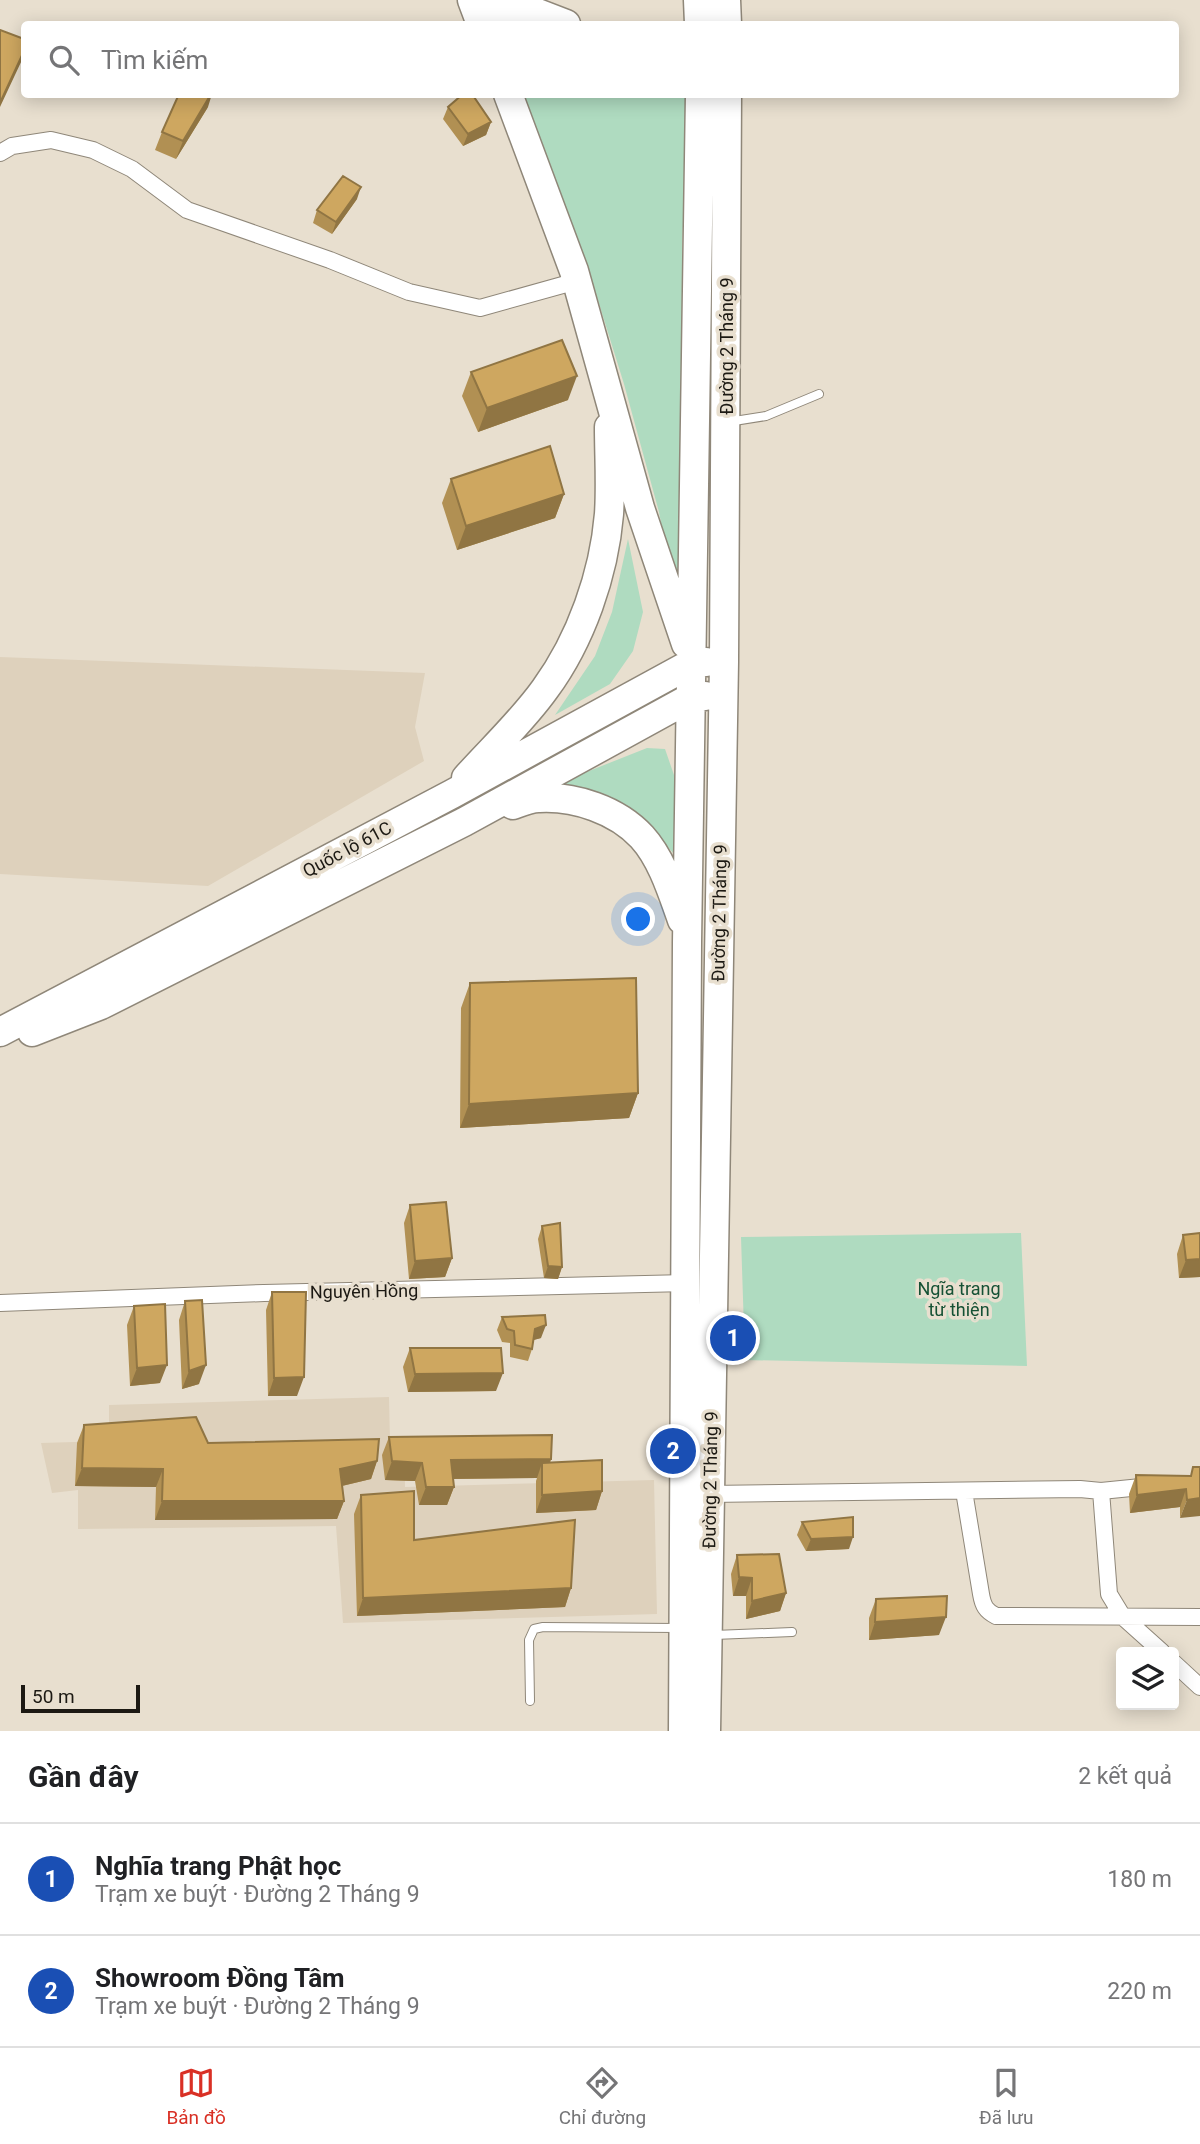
<!DOCTYPE html>
<html lang="vi">
<meta charset="utf-8">
<style>
:root{--surface:#fff;--page:#f2f2f2;--text:#202124;--muted:#757577;--line:#e0e0e0;--accent:#d93025}
body{margin:0;font-family:Roboto,sans-serif;background:var(--page);color:var(--text)}
.controls{position:absolute;right:21px;bottom:21px;display:grid;overflow:hidden;border-radius:7px;box-shadow:0 4px 18px #0003}
.controls button{width:63px;height:63px;display:grid;place-items:center;padding:0;border:0;border-bottom:2px solid var(--line);background:var(--surface);color:var(--text);font:35px sans-serif}
.scale{position:absolute;left:21px;bottom:18px;width:119px;box-sizing:border-box;padding-left:7px;border:4px solid #1c1913;border-top:0;font-size:19px;line-height:24px;white-space:nowrap;color:#1c1913;-webkit-text-stroke:5px #e8dfcf;paint-order:stroke}
.you{position:absolute;left:639px;top:920px;width:24px;height:24px;margin:-18px;border:5px solid #fff;border-radius:50%;background:#1a73e8;box-shadow:0 0 0 10px #1a73e833}
.badge{display:grid;place-items:center;width:46px;height:46px;border-radius:50%;background:var(--accent);color:#fff;font-size:23px;font-weight:700}
.pin{position:absolute;translate:-50% -50%;border:4px solid #fff;box-shadow:0 2px 7px #0006}
.list{margin:0;padding:0;list-style:none}
h2{display:flex;justify-content:space-between;align-items:center;height:91px;margin:0;padding:0 28px;font-size:30px}
h2 small{font-size:23px;font-weight:400;color:var(--muted)}
.list li{display:grid;grid-template-columns:46px 1fr auto;gap:21px;align-items:center;box-sizing:border-box;height:112px;padding:0 28px;border-top:2px solid var(--line)}
.list b{display:block;font-size:26px;white-space:nowrap}
.list p{margin:0;font-size:23px;white-space:nowrap;color:var(--muted)}
.list em{font-size:23px;font-style:normal;color:var(--muted)}
.icon{flex:none;width:38px;height:38px;fill:none;stroke:currentColor;stroke-width:2;stroke-linecap:round;stroke-linejoin:round}
.map{position:relative;flex:none;width:1200px;height:1731px;overflow:hidden}
.search{position:absolute;background:var(--surface);box-shadow:0 4px 18px #0003;left:21px;right:21px;top:21px;height:77px;display:flex;align-items:center;gap:18px;box-sizing:border-box;padding:0 24px;border-radius:7px;color:var(--muted);font-size:26px}
.sheet{height:315px;background:var(--surface)}
nav{display:flex;justify-content:space-around;align-items:center;box-sizing:border-box;height:98px;border-top:2px solid var(--line);background:var(--surface);font-size:19px;color:var(--muted)}
nav a{display:grid;justify-items:center;gap:4px}
nav .on{color:var(--accent)}
.map>svg:first-child{display:block}
.built{fill:#ded1bc}
.green{fill:#afdbc0}
.lines{fill:none;stroke-linecap:round;stroke-linejoin:round}
.lane-casing{stroke:#8f8779;stroke-width:10}
.street-casing{stroke:#8f8779;stroke-width:18}
.highway-casing{stroke:#8f8779;stroke-width:31}
.lane{stroke:#fff;stroke-width:8}
.street{stroke:#fff;stroke-width:16}
.highway{stroke:#fff;stroke-width:28}
.wall{fill:#b19053}
.shaded-wall{fill:#907543}
.building{fill:#cea760;stroke:#907543;stroke-width:2}
.labels{text-anchor:middle;dominant-baseline:central;stroke-width:7;stroke-linejoin:round;paint-order:stroke}
.street-label{font-size:18px;fill:#1c1913;stroke:#e8dfcf}
.park-label{font-size:18px;fill:#155134;stroke:#e8dfcf}
</style>
<div class="map">
<svg width="1200" height="1731" viewBox="0 0 1200 1731">
<rect width="100%" height="100%" fill="#e8dfcf"/>
<path class="built" d="M0,657L425,673L415,727L424,761L208,886L0,874Z
M389,1397L390,1442L404,1443L405,1487L654,1480L657,1614L343,1623L336,1526L78,1529V1490L52,1493L41,1443L109,1441V1405Z"/>
<path class="green" d="M522,95H689L682,246L681,587L673,588L659,512L624,384L587,265Z
M628,539L643,612L633,651L610,684L555,715L595,656L612,612Z
M647,748L665,749L674,775L676,856L648,826L554,790L584,773Z
M1021,1233L1027,1366L745,1360L741,1237Z"/>
<g class="lines">
<defs>
<path id="lane" d="M728,422L766,416L819,394
M714,1635L792,1632
M530,1701L529,1640L534,1629L543,1627L678,1628"/>
<path id="street" d="M0,153L12,146L51,140L93,150L132,169L187,210L330,260L409,292L480,308L577,281
M0,1303L264,1293L687,1283
M964,1491L981,1594C983,1606 986,1611 996,1616L1200,1617
M1101,1491L1109,1594L1123,1617L1162,1652
M709,1494L1080,1489L1101,1491L1151,1486
M1174,1663L1200,1687"/>
<path id="highway" d="M472,0L481,24
M492,0L515,24
M517,0L527,9L566,24
M698,0L699,24
M726,0L727,24
M508,94L574,271L640,508L686,644
M466,778C492,749 523,720 545,689C581,640 604,574 609,514C611,485 609,456 609,427
M513,805C521,802 530,798 539,798C575,796 617,810 642,837C662,859 672,892 682,920
M0,1032L452,794L692,663L706,662
M32,1032L101,1005L464,822L692,697L705,696
M683,1731L687,943L700,94
M706,1731L724,662L727,94"/>
</defs>
<use href="#lane" class="lane-casing"/>
<use href="#street" class="street-casing"/>
<use href="#highway" class="highway-casing"/>
<use href="#lane" class="lane"/>
<use href="#street" class="street"/>
<use href="#highway" class="highway"/>
</g>
<path class="wall" d="M208,107L176,159L155,150L162,132Z
M448,107L491,122L486,135L463,146L443,119Z
M357,199L332,234L313,223L317,210Z
M471,372L568,400L478,432L462,396Z
M451,479L564,494L555,518L457,550L442,503Z
M470,983L638,1093L629,1118L460,1128L461,1008Z
M410,1205L452,1258L445,1277L409,1279L404,1223Z
M542,1226L562,1267L558,1279L544,1278L538,1239Z
M1200,1233V1277L1179,1278L1177,1254L1183,1235Z
M272,1292L297,1396H268L266,1310Z
M185,1301L199,1384L182,1389L179,1320Z
M134,1306L160,1383L130,1386L127,1325Z
M502,1317L541,1338L533,1340L532,1349L528,1361L510,1357V1343L502,1342L497,1330Z
M410,1348L496,1391L408,1392L403,1367Z
M84,1425L208,1443L377,1461L371,1479L342,1486L344,1501L337,1519L155,1520L156,1487L75,1486L77,1443Z
M389,1437L551,1459L550,1463L602,1491L596,1510L536,1513V1481L537,1478L453,1479L454,1487L447,1505H419L415,1481L385,1480L382,1455Z
M1200,1467L1180,1518V1507L1130,1513L1129,1494L1136,1475L1190,1476Z
M361,1495L414,1540L571,1588L565,1607L357,1616L354,1514Z
M802,1522L849,1549L806,1551L797,1535Z
M737,1555L786,1593L780,1611L746,1619V1596H733L731,1574Z
M876,1599L939,1635L869,1640V1618Z"/>
<path class="shaded-wall" d="M24,51L22,60L0,107V103Z
M211,94H212L208,107L176,159L183,141Z
M491,122L486,135L463,146L468,134Z
M361,187L357,199L332,234L336,222Z
M577,376L568,400L478,432L487,408Z
M564,494L555,518L457,550L466,526Z
M638,1093L629,1118L460,1128L469,1104Z
M452,1258L445,1277L409,1279L415,1261Z
M1200,1259V1277L1179,1278L1186,1260Z
M548,1266L562,1267L558,1279L544,1278Z
M546,1325L541,1338L530,1341L535,1329Z
M167,1365L160,1383L130,1386L137,1368Z
M206,1365L199,1384L182,1389L189,1371Z
M503,1373L496,1391L408,1392L415,1374Z
M304,1377L297,1396H268L274,1378Z
M551,1459L545,1477L542,1463L537,1478L444,1479L451,1460Z
M377,1461L371,1479L333,1488L340,1469Z
M392,1461L422,1463L415,1481L385,1480Z
M82,1468L163,1469L156,1487L75,1486Z
M426,1487H454L447,1505H419Z
M1186,1489L1180,1507L1130,1513L1137,1495Z
M602,1491L596,1510L536,1513L542,1495Z
M1200,1498V1516L1180,1518L1187,1500Z
M162,1501H344L337,1519L155,1520Z
M853,1537L849,1549L806,1551L811,1539Z
M739,1577L752,1578L746,1596H733Z
M571,1588L565,1607L357,1616L363,1598Z
M786,1593L780,1611L746,1619L752,1601Z
M946,1617L939,1635L869,1640L875,1622Z"/>
<path class="building" d="M0,30L24,39V51L0,103Z
M179,94H211L183,141L162,132Z
M463,94H472L491,122L468,134L448,107Z
M343,176L361,187L336,222L317,210Z
M562,340L577,376L487,408L471,372Z
M550,446L564,494L466,526L451,479Z
M636,978L638,1093L469,1104L470,983Z
M446,1202L452,1258L415,1261L410,1205Z
M560,1223L562,1267L548,1266L542,1226Z
M1200,1233V1259L1186,1260L1183,1235Z
M272,1292H306L304,1377L274,1378Z
M202,1300L206,1365L189,1371L185,1301Z
M165,1304L167,1365L137,1368L134,1306Z
M545,1315L546,1325L535,1329L532,1349L515,1345L514,1331L507,1329L502,1317Z
M410,1348H501L503,1373L415,1374Z
M196,1417L208,1443L379,1439L377,1461L340,1469L344,1501H162L163,1469L82,1468L84,1425Z
M552,1435L551,1459L451,1460L454,1487H426L422,1463L392,1461L389,1437Z
M602,1460V1491L542,1495V1463Z
M1193,1467H1200V1498L1187,1500L1186,1489L1137,1495L1136,1475L1191,1476Z
M414,1491V1540L575,1520L571,1588L363,1598L361,1495Z
M853,1517V1537L811,1539L802,1522Z
M779,1554L786,1593L752,1601V1578L739,1577L737,1555Z
M947,1596L946,1617L875,1622L876,1599Z"/>
<g class="labels">
<g class="street-label">
<text transform="translate(726 346) rotate(-90)">Đường 2 Tháng 9</text>
<text transform="translate(347 849) rotate(-28)">Quốc lộ 61C</text>
<text transform="translate(719 913) rotate(-89)">Đường 2 Tháng 9</text>
<text transform="translate(364 1291) rotate(-1)">Nguyên Hồng</text>
<text transform="translate(710 1480) rotate(-89)">Đường 2 Tháng 9</text>
</g>
<g class="park-label">
<text x="959" y="1288">Ngĩa trang<tspan x="959" dy="21">từ thiện</tspan></text>
</g>
</g>
</svg>
<div class="controls">
<button><svg class="icon" aria-label="layers" viewBox="0 0 24 24"><path d="M12 4l9 5-9 5-9-5zM3 14l9 5 9-5"/></svg></button>
</div>
<div class="scale">50 m</div>
<div class="you"></div>
<div class="pin badge" style="left:733px;top:1338px;background:#1a4fb4">1</div>
<div class="pin badge" style="left:673px;top:1451px;background:#1a4fb4">2</div>
<div class="search"><svg class="icon" aria-label="search" viewBox="0 0 24 24"><circle cx="10" cy="10" r="6"/><path d="M15 15l6 6"/></svg>Tìm kiếm</div>
</div>
<section class="sheet">
<h2>Gần đây<small>2 kết quả</small></h2>
<ul class="list">
<li><span class="badge" style="background:#1a4fb4">1</span><div><b>Nghĩa trang Phật học</b><p>Trạm xe buýt · Đường 2 Tháng 9</p></div><em>180 m</em></li>
<li><span class="badge" style="background:#1a4fb4">2</span><div><b>Showroom Đồng Tâm</b><p>Trạm xe buýt · Đường 2 Tháng 9</p></div><em>220 m</em></li>
</ul>
</section>
<nav>
<a class="on"><svg class="icon" aria-label="map" viewBox="0 0 24 24"><path d="M3 6l6-2 6 2 6-2v14l-6 2-6-2-6 2zM9 4v14M15 6v14"/></svg>Bản đồ</a>
<a><svg class="icon" aria-label="directions" viewBox="0 0 24 24"><path d="M12 3l9 9-9 9-9-9zM9 14v-3h6M13 9l2 2-2 2"/></svg>Chỉ đường</a>
<a><svg class="icon" aria-label="saved" viewBox="0 0 24 24"><path d="M7 4h10v16l-5-4-5 4z"/></svg>Đã lưu</a>
</nav>
